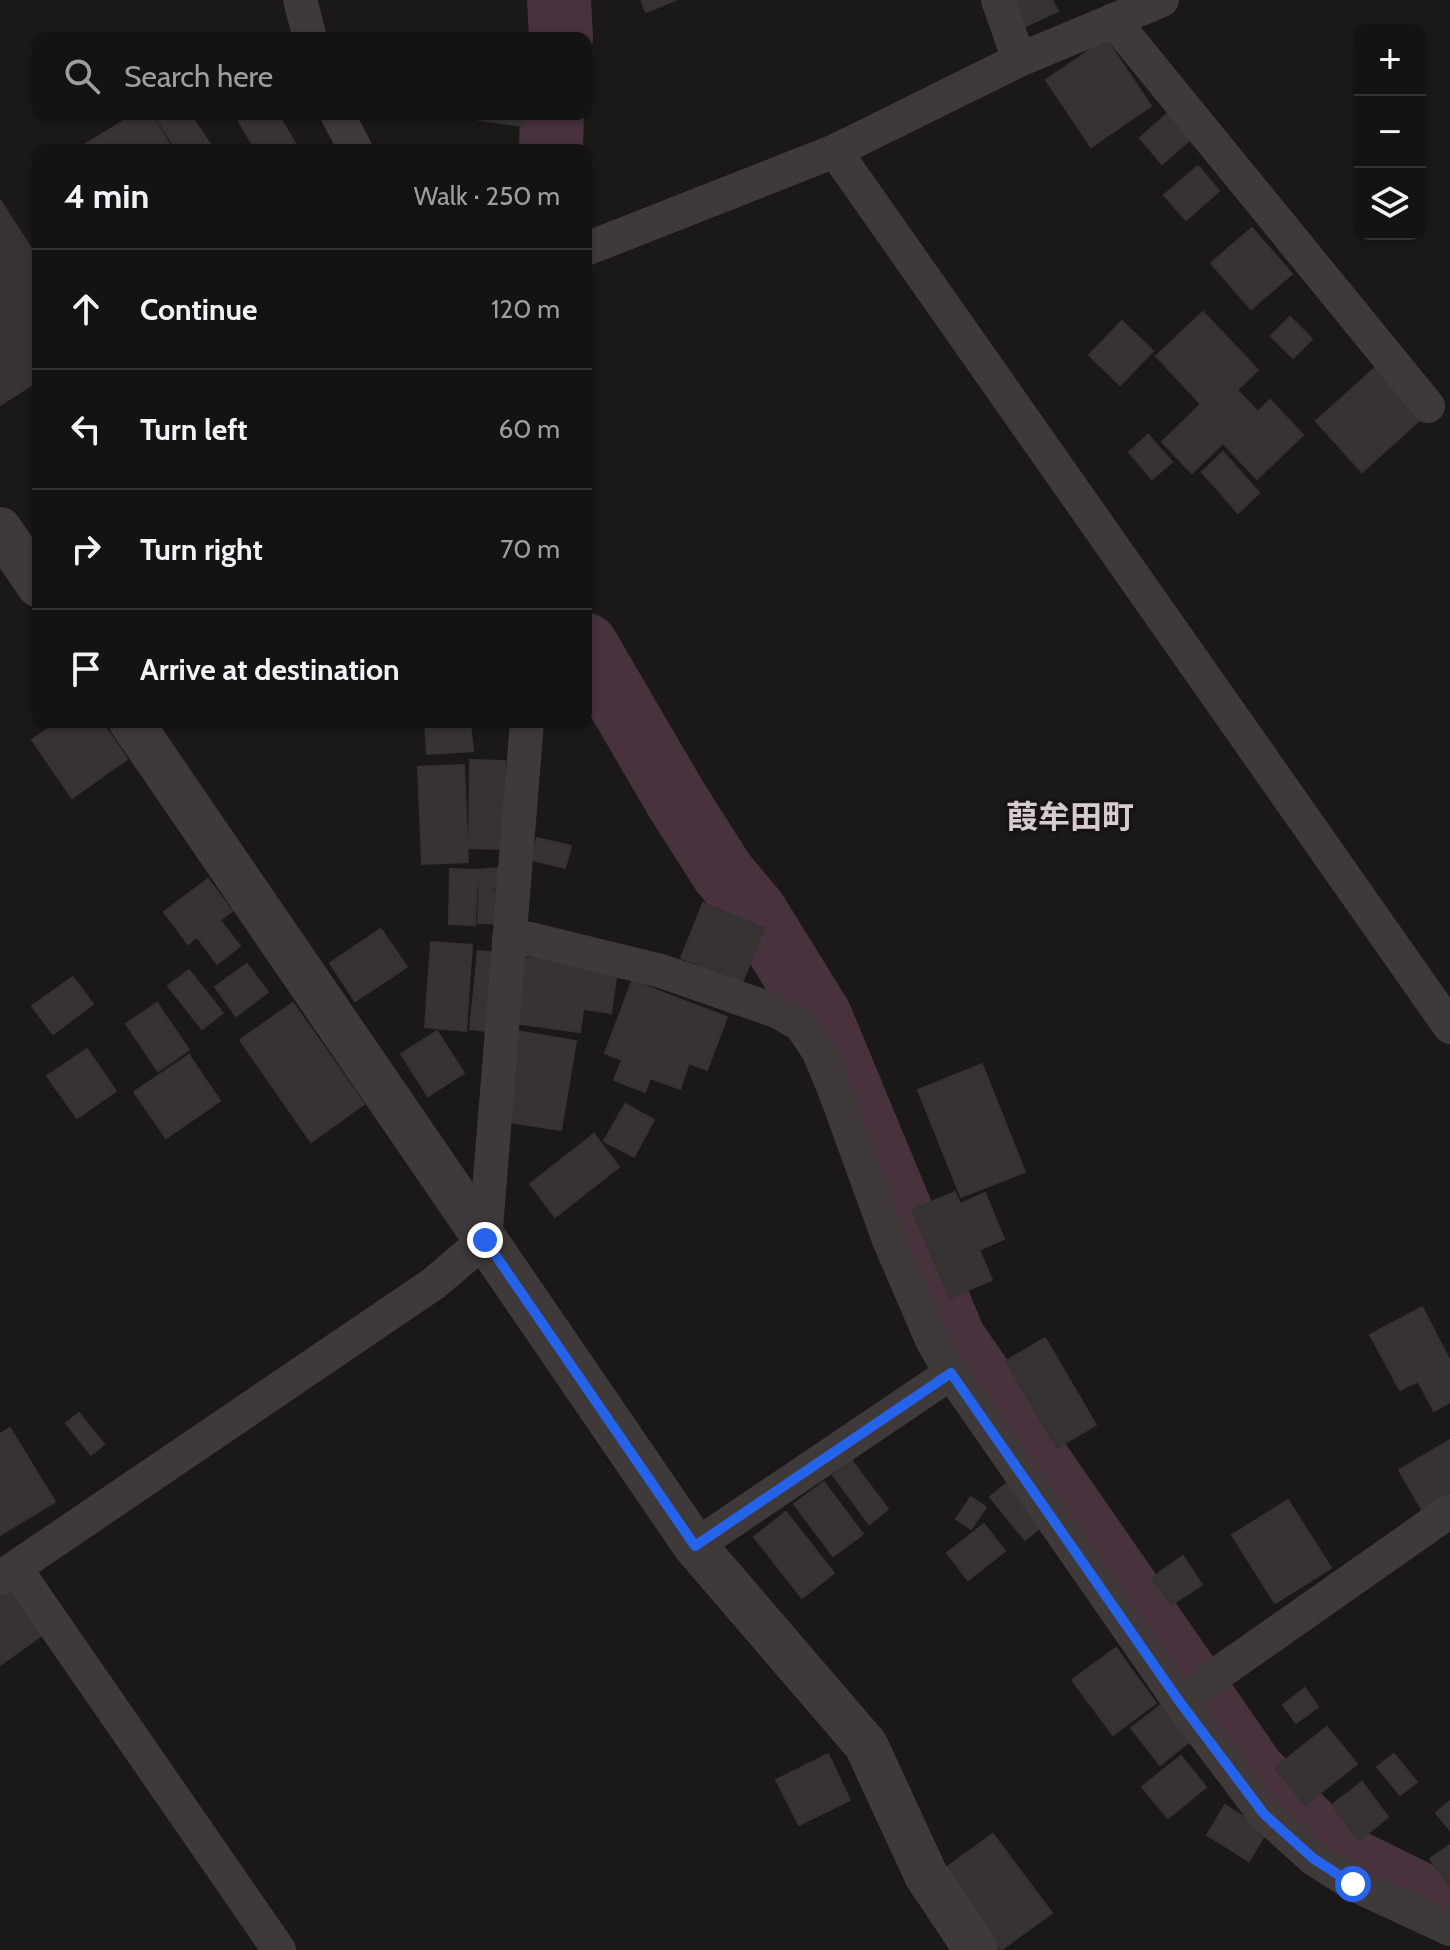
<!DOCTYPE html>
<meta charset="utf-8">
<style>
:root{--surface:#141212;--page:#212020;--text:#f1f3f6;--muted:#9d9e9f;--line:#333232}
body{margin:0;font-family:Cabin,"Noto Sans JP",sans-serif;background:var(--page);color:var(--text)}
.controls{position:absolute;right:24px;top:24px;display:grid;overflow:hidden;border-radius:16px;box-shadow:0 2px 6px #0004}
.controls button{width:72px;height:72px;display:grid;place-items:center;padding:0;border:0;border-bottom:2px solid var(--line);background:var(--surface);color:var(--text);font:40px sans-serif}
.stop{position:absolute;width:24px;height:24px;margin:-18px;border:6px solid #2563eb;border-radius:50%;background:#fff}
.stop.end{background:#2563eb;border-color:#fff;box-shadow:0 2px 8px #0008}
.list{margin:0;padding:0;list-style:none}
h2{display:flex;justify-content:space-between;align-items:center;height:104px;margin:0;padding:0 32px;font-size:34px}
h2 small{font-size:26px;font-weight:400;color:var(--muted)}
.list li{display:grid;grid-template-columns:52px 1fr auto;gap:24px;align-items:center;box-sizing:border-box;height:120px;padding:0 32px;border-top:2px solid var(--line)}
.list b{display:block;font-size:30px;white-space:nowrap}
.list em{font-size:26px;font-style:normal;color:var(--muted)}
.icon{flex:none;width:44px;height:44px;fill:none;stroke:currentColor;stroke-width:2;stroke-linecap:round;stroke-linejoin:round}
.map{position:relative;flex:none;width:1450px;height:1950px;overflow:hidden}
.search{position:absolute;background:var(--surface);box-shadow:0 2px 6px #0004;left:32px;top:32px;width:560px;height:88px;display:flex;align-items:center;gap:20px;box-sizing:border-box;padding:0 28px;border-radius:16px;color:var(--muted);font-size:30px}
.panel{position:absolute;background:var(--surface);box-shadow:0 2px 6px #0004;left:32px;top:144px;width:560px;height:584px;border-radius:16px}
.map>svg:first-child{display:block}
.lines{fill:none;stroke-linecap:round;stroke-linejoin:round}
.river{stroke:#47323e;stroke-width:64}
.building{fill:#373333;stroke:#373232;stroke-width:2}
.minor{stroke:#40393a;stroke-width:34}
.tertiary{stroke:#40393a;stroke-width:44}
.route{stroke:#2563eb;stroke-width:10}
.labels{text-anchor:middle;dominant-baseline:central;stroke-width:7;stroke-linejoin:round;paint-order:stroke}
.quarter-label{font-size:32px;font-weight:bold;fill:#d7cbcf;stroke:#161313}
</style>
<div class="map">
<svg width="1450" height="1950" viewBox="0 0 1450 1950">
<rect width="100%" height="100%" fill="#1b1818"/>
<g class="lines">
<path class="river" d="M559,0L561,38
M551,150L552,114
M586,645L676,799L723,873L755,911L820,1016L954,1339L1254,1772L1336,1853L1450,1909"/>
</g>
<path class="building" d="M641,0H676L646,12Z
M1011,0H1052L1058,11L1024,27Z
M1106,39L1151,106L1091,147L1046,80Z
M1168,113L1190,140L1162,164L1140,138Z
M135,114H151L173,150H76Z
M190,114L214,150H177L154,115Z
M244,114H278L299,150H256L237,118Z
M439,114H523L522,126Z
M1198,166L1219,191L1186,220L1164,195Z
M0,200L38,259V381L0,405Z
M1252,228L1292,274L1251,309L1211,263Z
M1203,312L1258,370L1237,390L1258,412L1270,400L1303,435L1257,479L1223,443L1192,473L1162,442L1201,404L1156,356Z
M1290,317L1312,339L1293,358L1271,336Z
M1122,321L1153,351L1120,385L1089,355Z
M1376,367L1422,418L1362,472L1316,421Z
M1148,435L1172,462L1152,479L1129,452Z
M1223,452L1259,493L1238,513L1202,472Z
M57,722H102L127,759L72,798L32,740Z
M425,722H470L473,751L427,754Z
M470,760L505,761V849L469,848Z
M464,765L468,862L422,864L418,767Z
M537,838L571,846L565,868L532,860Z
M499,868L501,888L479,890L477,870Z
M450,869L477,870L475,925L449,924Z
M208,879L232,911L220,920L240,946L217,964L197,937L188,944L164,912Z
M479,890L503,892L502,924L478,923Z
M703,903L764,928L742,983L681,958Z
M381,929L407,967L355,1001L330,963Z
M431,942L472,945L466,1031L425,1027Z
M478,951L497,953L488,1031L470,1029Z
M524,957L589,967L580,1032L514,1023Z
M247,964L268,992L236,1016L215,987Z
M589,967L617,971L611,1013L584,1009Z
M189,970L223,1013L202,1029L168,986Z
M73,977L93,1004L53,1034L32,1006Z
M632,981L727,1017L707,1070L689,1063L680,1089L650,1078L645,1092L614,1080L622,1060L605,1053Z
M157,1003L189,1050L158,1071L126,1024Z
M293,1003L364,1104L311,1142L240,1040Z
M510,1030L576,1041L561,1130L496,1120Z
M437,1031L464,1073L428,1096L401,1054Z
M87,1049L116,1091L77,1118L47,1076Z
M189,1055L220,1101L166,1138L134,1092Z
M982,1064L1025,1172L961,1197L918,1090Z
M625,1104L654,1120L634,1157L604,1141Z
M594,1134L619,1167L555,1217L530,1184Z
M955,1192L960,1204L985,1193L1004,1239L979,1250L992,1280L950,1298L912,1210Z
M1422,1307L1450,1361V1402L1434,1411L1418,1381L1400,1390L1370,1335Z
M1045,1338L1096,1425L1057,1448L1006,1361Z
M79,1413L104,1444L91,1455L66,1423Z
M10,1428L55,1502L0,1535V1434Z
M1450,1440V1494L1422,1510L1399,1470Z
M852,1461L888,1509L869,1524L833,1475Z
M1010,1481L1046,1523L1025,1540L990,1497Z
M824,1482L863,1534L833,1556L794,1504Z
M971,1497L986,1507L971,1529L956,1519Z
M1288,1500L1331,1568L1275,1603L1232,1535Z
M786,1512L834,1573L802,1598L754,1537Z
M984,1524L1005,1551L968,1580L947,1553Z
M1183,1556L1202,1585L1171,1605L1152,1578Z
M15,1585L48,1631L0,1665V1595Z
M1116,1648L1156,1703L1113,1735L1072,1680Z
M1305,1688L1318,1707L1296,1723L1283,1705Z
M1161,1705L1190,1741L1160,1765L1131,1728Z
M1327,1727L1357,1764L1305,1805L1275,1768Z
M828,1754L850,1800L799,1825L776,1780Z
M1394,1754L1417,1782L1400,1795L1377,1767Z
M1181,1756L1206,1787L1168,1818L1142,1787Z
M1362,1782L1388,1817L1359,1840L1332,1805Z
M1450,1801V1830L1436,1813Z
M1225,1805L1267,1831L1249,1861L1207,1835Z
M993,1834L1052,1913L1001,1950L943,1870Z
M1450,1845V1886L1430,1859Z"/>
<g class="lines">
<path class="minor" d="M300,0L310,38
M998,0L1019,60
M1113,20L1428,406
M337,114L356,150
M835,151L1450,1027
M586,249L835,151L1019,60L1162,0
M509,938L530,939L661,971L779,1012L801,1025L823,1058L889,1240L932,1340L951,1373L1179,1701L1264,1814L1314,1859L1353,1884L1450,1929
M695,1546L951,1373
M15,1568L279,1950
M0,1578L433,1284L485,1240L527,722
M1179,1701L1450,1511"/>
<path class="tertiary" d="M0,529L38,585
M131,722L695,1546L866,1745L926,1875L976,1950"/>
</g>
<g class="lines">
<path class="route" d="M485,1240L695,1546L951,1373L1179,1701L1264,1814L1314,1859L1353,1884"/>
</g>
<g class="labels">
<g class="quarter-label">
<text x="1070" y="816">葭牟田町</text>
</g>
</g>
</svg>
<div class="controls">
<button>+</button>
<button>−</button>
<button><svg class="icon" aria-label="layers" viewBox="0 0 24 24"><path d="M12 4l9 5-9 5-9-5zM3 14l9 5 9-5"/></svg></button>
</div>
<div class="stop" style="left:1353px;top:1884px"></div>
<div class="stop end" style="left:485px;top:1240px"></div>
<div class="search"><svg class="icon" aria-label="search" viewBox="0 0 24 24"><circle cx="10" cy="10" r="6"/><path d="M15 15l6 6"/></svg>Search here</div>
<section class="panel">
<h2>4 min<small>Walk · 250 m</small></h2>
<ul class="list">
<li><svg class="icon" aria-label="ahead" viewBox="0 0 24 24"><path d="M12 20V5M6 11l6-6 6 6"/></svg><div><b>Continue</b></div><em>120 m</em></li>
<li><svg class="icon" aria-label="left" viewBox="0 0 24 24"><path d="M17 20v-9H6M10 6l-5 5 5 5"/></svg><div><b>Turn left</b></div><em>60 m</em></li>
<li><svg class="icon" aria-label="right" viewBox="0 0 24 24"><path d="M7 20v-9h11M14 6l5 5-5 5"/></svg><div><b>Turn right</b></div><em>70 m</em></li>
<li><svg class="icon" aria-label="arrive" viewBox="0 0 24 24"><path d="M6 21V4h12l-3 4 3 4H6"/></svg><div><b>Arrive at destination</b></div></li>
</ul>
</section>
</div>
